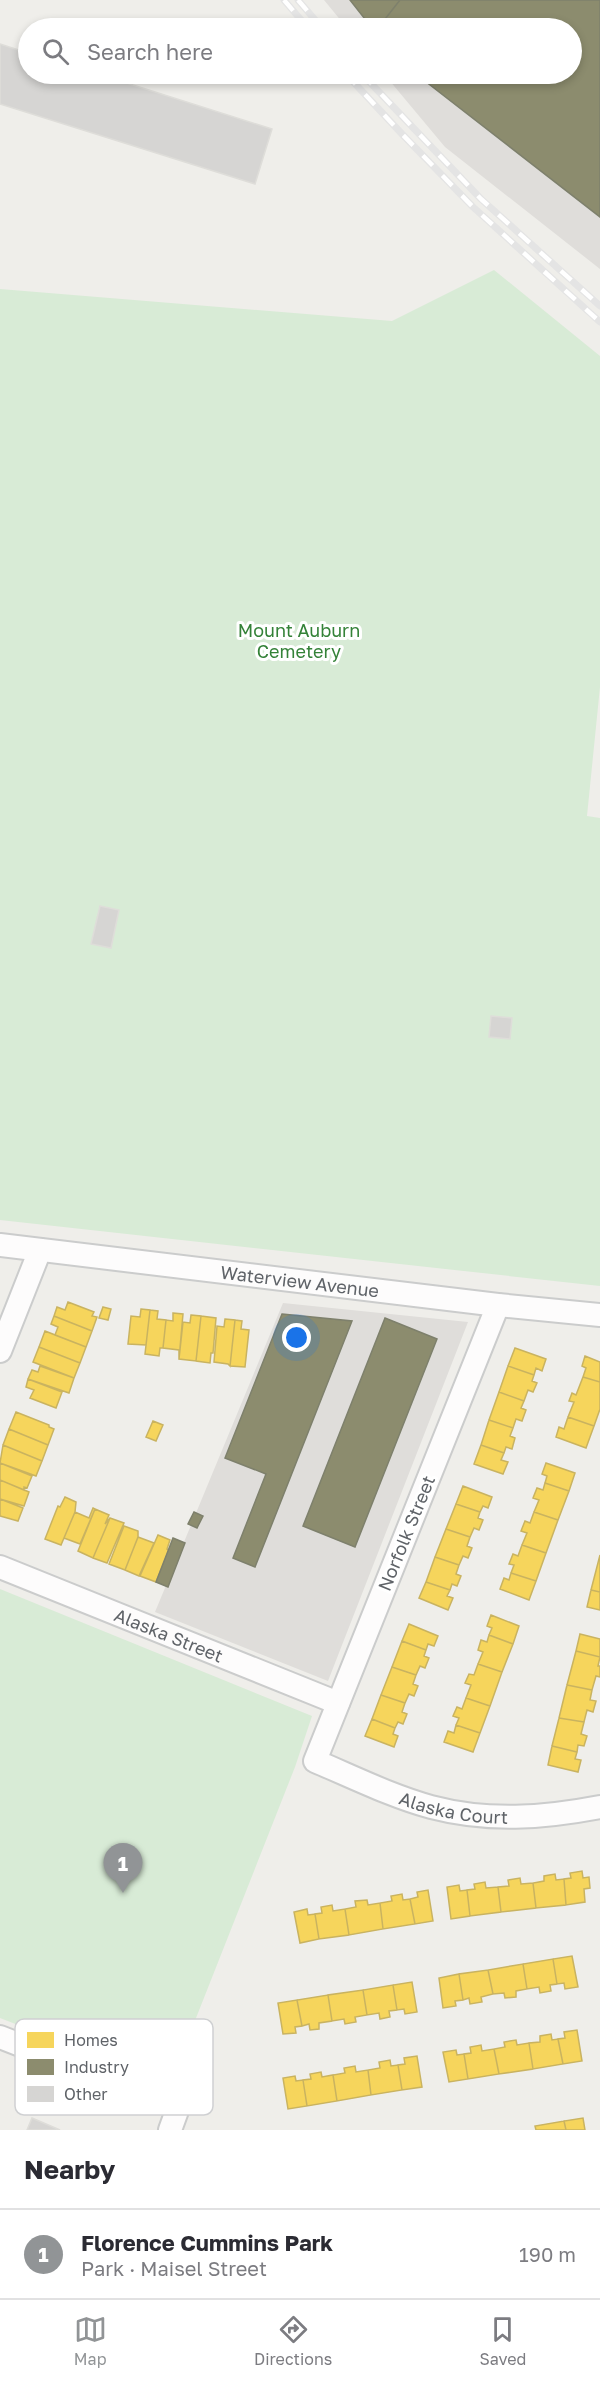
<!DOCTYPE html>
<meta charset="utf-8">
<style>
:root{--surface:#fff;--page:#f2f2f3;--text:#2b2b33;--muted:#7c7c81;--line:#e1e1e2;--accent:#919496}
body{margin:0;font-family:"Golos Text",sans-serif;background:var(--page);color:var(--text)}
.you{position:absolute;left:297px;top:1338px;width:21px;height:21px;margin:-15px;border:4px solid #fff;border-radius:50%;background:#1a73e8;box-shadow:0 0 0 9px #1a73e833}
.badge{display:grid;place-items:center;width:39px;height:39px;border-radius:50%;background:var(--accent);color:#fff;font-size:20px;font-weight:700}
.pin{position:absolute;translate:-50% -50px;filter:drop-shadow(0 2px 3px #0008)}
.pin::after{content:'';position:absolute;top:32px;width:21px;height:18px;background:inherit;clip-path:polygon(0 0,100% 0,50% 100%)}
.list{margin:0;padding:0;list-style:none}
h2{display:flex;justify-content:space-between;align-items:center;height:78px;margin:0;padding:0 24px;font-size:26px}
h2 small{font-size:20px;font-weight:400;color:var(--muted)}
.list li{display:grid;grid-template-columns:39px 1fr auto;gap:18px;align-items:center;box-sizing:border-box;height:90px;padding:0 24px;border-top:2px solid var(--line)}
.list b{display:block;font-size:22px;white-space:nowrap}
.list p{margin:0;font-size:20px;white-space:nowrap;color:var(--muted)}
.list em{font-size:20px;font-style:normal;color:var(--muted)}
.icon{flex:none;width:33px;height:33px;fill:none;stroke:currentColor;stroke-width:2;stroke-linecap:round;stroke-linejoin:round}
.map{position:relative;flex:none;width:600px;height:2130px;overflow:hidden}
.search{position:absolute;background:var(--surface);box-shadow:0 3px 9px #0003;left:18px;right:18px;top:18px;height:66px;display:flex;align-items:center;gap:15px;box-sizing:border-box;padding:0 21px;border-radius:33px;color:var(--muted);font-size:22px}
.sheet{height:168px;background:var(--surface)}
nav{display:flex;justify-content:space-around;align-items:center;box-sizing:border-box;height:84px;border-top:2px solid var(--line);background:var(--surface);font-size:16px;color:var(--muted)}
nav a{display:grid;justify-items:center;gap:3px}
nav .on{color:var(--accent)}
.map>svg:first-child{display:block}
.industrial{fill:#dfddda}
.green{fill:#d8ebd6}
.homes{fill:#f6d55c;stroke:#c9b360;stroke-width:1.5}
.industry{fill:#8c8c6e;stroke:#7e806c;stroke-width:1.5}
.building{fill:#d6d5d3;stroke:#deddd9;stroke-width:1.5}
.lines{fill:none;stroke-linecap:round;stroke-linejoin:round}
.minor-casing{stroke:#cbcccc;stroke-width:26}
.minor{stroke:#fdfcfc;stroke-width:22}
.rail-casing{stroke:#e4e4e4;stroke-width:7}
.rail{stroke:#fff;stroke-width:4.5;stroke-dasharray:14;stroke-linecap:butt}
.labels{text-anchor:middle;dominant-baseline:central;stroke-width:6;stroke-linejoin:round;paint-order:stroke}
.park-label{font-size:18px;fill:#348238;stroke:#fff}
.street-label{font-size:18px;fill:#5f6368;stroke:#fff}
.key{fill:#fff;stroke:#cfd0d2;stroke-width:1.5}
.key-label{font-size:16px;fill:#5f6368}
</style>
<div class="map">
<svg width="600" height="2130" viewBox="0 0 600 2130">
<rect width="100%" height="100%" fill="#efeeea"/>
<path class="industrial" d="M324,0H600V269L445,147L384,74H572V28H347Z
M283,1303L468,1322L328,1681L155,1612Z"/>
<path class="green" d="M494,270L600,356V687L587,816L600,818V1286L0,1220V289L392,321Z
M0,1589L312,1716L295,1767L170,2084L0,2018Z"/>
<path class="homes" d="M68,1302L94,1312L92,1316L97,1317L92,1331L54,1316L57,1307L65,1310Z
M103,1307L111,1309L108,1320L99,1318Z
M141,1309L150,1310L146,1345L128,1344L131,1316L140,1317Z
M150,1310L158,1311L157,1319L166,1320L163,1348H160L159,1356L145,1354Z
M173,1313L183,1314L179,1359V1350L163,1348L166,1320L173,1321Z
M191,1315L201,1316L196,1361L179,1359L183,1322L190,1323Z
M54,1316L92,1331L86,1347L55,1335L58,1327L51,1324Z
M201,1316L216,1318L213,1353H211L210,1363L196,1361Z
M225,1319L235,1320L230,1366L228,1364L214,1362L217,1326L224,1327Z
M235,1320L242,1321L241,1329L249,1330L245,1367L230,1366Z
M45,1331L86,1347L80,1363L39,1347Z
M39,1347L80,1363L74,1378L33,1362Z
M515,1348L546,1359L542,1371L536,1368L534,1375L508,1366Z
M585,1356L600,1362V1382L583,1377L586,1368L582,1366Z
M40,1366L74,1378L69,1393L28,1379L32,1370L38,1372Z
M508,1366L534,1375L532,1381L537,1383L533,1392L528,1390L524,1401L499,1392Z
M583,1377L600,1382V1409L594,1426L568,1417L574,1402L569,1401L572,1393L576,1395Z
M28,1379L62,1392L56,1408L30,1398L34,1390L26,1387Z
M499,1392L524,1401L521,1408L526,1410L522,1421L516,1419L513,1428L489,1420Z
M16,1412L49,1425V1427L54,1429L48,1445L9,1429Z
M568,1417L594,1426L586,1448L556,1437L559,1427L564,1429Z
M489,1420L513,1428L510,1436L515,1438L512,1449L506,1447L504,1453L481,1445Z
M153,1421L163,1425L156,1441L146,1437Z
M9,1429L48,1445L42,1461L3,1445Z
M3,1445L42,1461L36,1476L0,1463Z
M481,1445L504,1453L501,1460L508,1462L503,1474L474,1464Z
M0,1463L32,1476L27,1488L24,1487V1490L0,1480Z
M546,1463L575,1473L569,1491L545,1483L547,1476L542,1474Z
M0,1480L29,1492L24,1506L0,1499Z
M545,1483L569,1491L558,1520L534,1512L539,1500L533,1498L537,1488L543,1490Z
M463,1486L492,1497L488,1508L483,1506L480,1512L456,1504Z
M65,1497L76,1502L75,1512L61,1545L45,1539L58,1506L60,1507Z
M0,1499L23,1508L18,1521L0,1516Z
M456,1504L480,1512L478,1518L483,1520L479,1530L474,1528L470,1537L446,1529Z
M93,1508L95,1509L80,1544L64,1538L75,1512L89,1518Z
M95,1509L109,1515L105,1524L110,1518L93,1558L78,1551Z
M534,1512L558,1520L546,1553L522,1545L527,1533L521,1531L525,1521L530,1523Z
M110,1518L124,1523L107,1563L93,1558Z
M124,1526L138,1531V1537L125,1570L109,1564Z
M446,1529L470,1537L467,1546L472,1548L468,1558L463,1556L459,1565L435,1557Z
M158,1535L170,1540L167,1549L169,1550L156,1582L140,1576Z
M138,1537L154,1543L139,1576L125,1570Z
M522,1545L546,1553L536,1581L511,1573L514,1565L509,1564L513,1554L518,1556Z
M600,1555V1592L591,1590Z
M435,1557L459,1565L456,1574L461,1576L457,1586L452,1584L450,1590L426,1582Z
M511,1573L536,1581L529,1600L500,1589L504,1578L509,1580Z
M426,1582L450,1590L447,1596L453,1598L448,1610L419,1598Z
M591,1590L600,1592V1610L587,1607Z
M491,1615L519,1626L513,1644L489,1635L492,1628L487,1626Z
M409,1624L438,1636L434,1646L428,1644L426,1650L402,1641Z
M580,1634L600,1639V1657L576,1651Z
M489,1635L513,1644L502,1672L478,1664L483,1652L478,1650L481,1640L487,1642Z
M402,1641L426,1650L424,1656L429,1658L425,1668L420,1666L416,1675L392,1667Z
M576,1651L600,1657L598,1666H600V1677L596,1676L592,1690L567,1685Z
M478,1664L502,1672L490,1706L466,1698L471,1685L465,1683L469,1674L474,1675Z
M392,1667L416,1675L413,1684L418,1686L414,1696L409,1694L405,1703L381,1695Z
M567,1685L592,1690L590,1700L596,1701L593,1712L587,1710L584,1722L559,1718Z
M381,1695L405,1703L402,1712L407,1714L403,1724L398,1722L395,1728L372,1719Z
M466,1698L490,1706L480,1733L456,1725L459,1718L453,1716L457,1707L462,1709Z
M559,1718L584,1722L581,1734L587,1736L584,1746L578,1745L577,1752L552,1746Z
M372,1719L395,1728L393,1734L398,1736L394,1747L365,1736Z
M456,1725L480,1733L473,1752L444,1742L448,1731L454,1733Z
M552,1746L577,1752L575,1759L581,1760L578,1772L548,1765Z
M582,1871L583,1878L589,1877L590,1888L584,1889L585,1902L566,1905L564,1879L571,1878L570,1873Z
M555,1874L556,1880L564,1879L566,1905L536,1908L533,1883L544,1881V1876Z
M520,1878L521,1884L533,1883L536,1908L501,1912L498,1887L509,1886L508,1880Z
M485,1882L486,1888L498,1887L501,1912L470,1916L467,1890L475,1889L474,1884Z
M459,1885L460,1891L467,1890L470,1916L451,1919L447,1887Z
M428,1890L433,1921L415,1924L410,1899L418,1897L417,1892Z
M402,1894L403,1900L410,1899L415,1924L383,1929L380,1903L392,1901L391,1896Z
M367,1900L368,1905L380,1903L383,1929L349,1935L345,1909L356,1907L355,1901Z
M332,1905L333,1911L345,1909L349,1935L319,1939L315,1914L322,1913L321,1907Z
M307,1909L308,1915L315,1914L319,1939L300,1943L294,1912Z
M572,1956L578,1987L565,1989L564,1983L557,1984L553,1959Z
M553,1959L557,1984L550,1985L551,1991L540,1993L539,1987L527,1989L523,1964Z
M523,1964L527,1989L516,1991V1997L505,1998L504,1993L493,1994L488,1970Z
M488,1970L493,1994L481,1997L482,2002L470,2004L469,1998L463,2000L459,1974Z
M459,1974L463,2000L455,2001L456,2006L443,2008L439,1978Z
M412,1982L417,2012L405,2014L404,2009L397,2010L393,1985Z
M393,1985L397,2010L389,2011L390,2017L380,2019L379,2013L367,2015L363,1990Z
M363,1990L367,2015L355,2017L356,2022L345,2024L344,2019L332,2021L328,1995Z
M328,1995L332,2021L319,2023V2029L310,2030L309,2024L302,2026L297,2000Z
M297,2000L302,2026L295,2027L296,2033L283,2034L278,2003Z
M577,2030L582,2061L563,2064L558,2039L565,2038L564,2032Z
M551,2034L552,2040L558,2039L563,2064L533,2069L529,2043L540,2042V2036Z
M516,2040L517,2045L529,2043L533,2069L499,2074L494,2049L505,2047L504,2042Z
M481,2045L482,2051L494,2049L499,2074L468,2079L464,2054L471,2053L470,2047Z
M456,2050L457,2055L464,2054L468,2079L449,2082L443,2052Z
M417,2056L422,2087L402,2090L398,2065L405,2064L404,2058Z
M390,2060L391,2066L398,2065L402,2090L371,2095L368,2070L380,2068L379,2062Z
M355,2066L356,2072L368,2070L371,2095L337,2101L333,2075L345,2073L344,2068Z
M321,2072L322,2077L333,2075L337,2101L307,2106L303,2080L311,2079L310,2074Z
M295,2076L296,2081L303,2080L307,2106L288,2109L283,2078Z
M583,2118L585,2130H566L564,2121Z
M564,2121L566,2130H536L535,2126Z"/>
<path class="industry" d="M350,0H400L378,28H372Z
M400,0H600V217L416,74H572V28H378Z
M282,1314L352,1321L255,1567L233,1558L266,1474L225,1458Z
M385,1318L437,1339L355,1547L303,1526Z
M194,1512L203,1516L197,1528L188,1524Z
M173,1538L185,1543L168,1587L156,1582Z"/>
<path class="building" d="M0,44L28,53V74H112L111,78L272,129L255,184L0,104Z
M100,906L119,910L111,948L91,944Z
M491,1016L512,1018L510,1039L489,1037Z
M32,2118L60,2130H27Z"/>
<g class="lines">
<defs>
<g id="minor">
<path id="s1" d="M0,1245L498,1305L600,1315"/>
<path id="s2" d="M498,1305L315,1761C353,1777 391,1796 431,1807C488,1822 543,1818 600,1807"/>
<path d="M0,1351L40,1250"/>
<path id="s3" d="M0,1567L338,1703"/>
<path d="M0,2037L179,2107"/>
<path d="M170,2130L186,2086"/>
</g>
</defs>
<use href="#minor" class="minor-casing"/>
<use href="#minor" class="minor"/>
<defs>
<path id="rail" d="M284,0L308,28
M298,0L322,28
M346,74L402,134L473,207L600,322
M362,74L481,199L600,306"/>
</defs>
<use href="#rail" class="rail-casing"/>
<use href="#rail" class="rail"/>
</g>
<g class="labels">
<g class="park-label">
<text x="299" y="630">Mount Auburn<tspan x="299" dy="21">Cemetery</tspan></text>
</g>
<g class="street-label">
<text stroke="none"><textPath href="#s1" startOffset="302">Waterview Avenue</textPath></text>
<text transform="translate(406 1533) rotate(-68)">Norfolk Street</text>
<text stroke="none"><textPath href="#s3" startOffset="182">Alaska Street</textPath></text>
<text stroke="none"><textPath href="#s2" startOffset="639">Alaska Court</textPath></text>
</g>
</g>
<rect x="15" y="2019" width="198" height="96" rx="9" class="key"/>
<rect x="27" y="2032" width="27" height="16" fill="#f6d55c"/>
<rect x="27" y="2059" width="27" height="16" fill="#8c8c6e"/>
<rect x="27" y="2086" width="27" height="16" fill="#d6d5d3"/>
<g class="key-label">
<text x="64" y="2046">Homes</text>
<text x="64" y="2073">Industry</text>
<text x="64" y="2100">Other</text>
</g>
</svg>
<div class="you"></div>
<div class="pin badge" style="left:123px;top:1893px">1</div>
<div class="search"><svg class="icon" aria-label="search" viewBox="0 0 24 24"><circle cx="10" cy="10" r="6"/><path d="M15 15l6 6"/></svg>Search here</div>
</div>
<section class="sheet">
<h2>Nearby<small></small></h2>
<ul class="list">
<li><span class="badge">1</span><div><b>Florence Cummins Park</b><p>Park · Maisel Street</p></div><em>190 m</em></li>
</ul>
</section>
<nav>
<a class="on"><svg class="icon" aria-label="map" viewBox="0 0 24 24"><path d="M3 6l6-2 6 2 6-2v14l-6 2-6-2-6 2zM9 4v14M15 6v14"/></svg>Map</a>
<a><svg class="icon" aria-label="directions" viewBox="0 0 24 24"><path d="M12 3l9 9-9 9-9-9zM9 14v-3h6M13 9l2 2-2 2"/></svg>Directions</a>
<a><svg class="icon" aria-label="saved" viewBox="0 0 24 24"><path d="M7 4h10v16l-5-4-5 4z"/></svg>Saved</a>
</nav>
